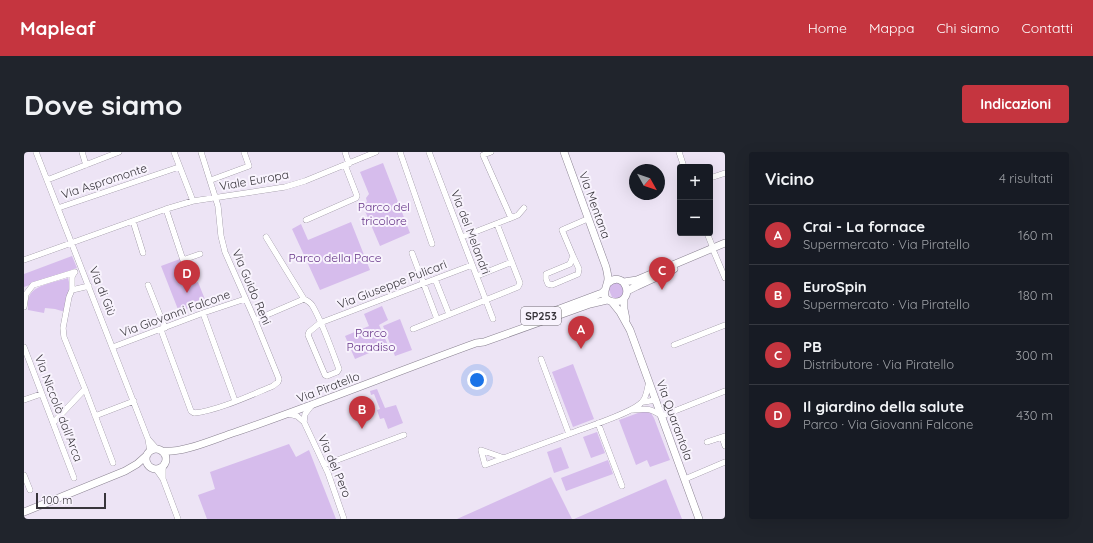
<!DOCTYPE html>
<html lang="it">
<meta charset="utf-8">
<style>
:root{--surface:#171b24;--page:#20242c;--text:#f1f3f6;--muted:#9ea1a6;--line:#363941;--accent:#c5353f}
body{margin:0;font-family:Quicksand,sans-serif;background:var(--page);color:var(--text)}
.controls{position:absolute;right:12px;top:12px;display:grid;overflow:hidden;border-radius:4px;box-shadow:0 4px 16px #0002}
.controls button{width:36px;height:36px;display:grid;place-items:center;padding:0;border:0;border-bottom:1px solid var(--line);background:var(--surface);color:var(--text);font:20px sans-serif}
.compass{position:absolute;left:605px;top:12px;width:36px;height:36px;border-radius:50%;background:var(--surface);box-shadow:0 4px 16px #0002;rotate:130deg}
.scale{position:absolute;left:12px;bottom:10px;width:70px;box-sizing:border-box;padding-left:4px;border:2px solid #38353b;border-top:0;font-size:11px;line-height:14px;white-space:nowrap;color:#38353b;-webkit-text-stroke:3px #f8f3fd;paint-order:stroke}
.you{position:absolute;left:453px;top:228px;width:14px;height:14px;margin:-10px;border:3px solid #fff;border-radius:50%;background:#1a73e8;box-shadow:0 0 0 6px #1a73e833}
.badge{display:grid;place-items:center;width:26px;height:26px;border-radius:50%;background:var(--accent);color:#fff;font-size:13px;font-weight:700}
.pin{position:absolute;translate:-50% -33px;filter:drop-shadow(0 1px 2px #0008)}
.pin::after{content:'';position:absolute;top:21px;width:14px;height:12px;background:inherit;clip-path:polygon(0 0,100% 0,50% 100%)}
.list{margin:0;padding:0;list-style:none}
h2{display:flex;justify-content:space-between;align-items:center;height:52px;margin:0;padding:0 16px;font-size:17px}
h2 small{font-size:13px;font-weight:400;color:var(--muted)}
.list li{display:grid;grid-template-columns:26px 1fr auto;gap:12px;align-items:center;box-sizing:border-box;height:60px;padding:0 16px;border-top:1px solid var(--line)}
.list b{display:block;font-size:15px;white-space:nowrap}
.list p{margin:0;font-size:13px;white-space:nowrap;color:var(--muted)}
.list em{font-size:13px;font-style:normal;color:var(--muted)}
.map{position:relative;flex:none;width:701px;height:367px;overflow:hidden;border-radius:4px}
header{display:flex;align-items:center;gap:24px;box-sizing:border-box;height:56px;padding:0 20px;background:var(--accent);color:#fff}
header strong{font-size:19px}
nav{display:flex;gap:22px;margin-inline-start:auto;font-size:14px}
.intro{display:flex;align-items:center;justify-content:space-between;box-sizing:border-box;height:96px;padding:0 24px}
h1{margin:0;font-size:28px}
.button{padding:10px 18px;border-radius:4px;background:var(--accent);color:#fff;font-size:14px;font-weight:700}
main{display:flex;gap:24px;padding:0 24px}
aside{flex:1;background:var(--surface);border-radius:4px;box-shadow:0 4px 16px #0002}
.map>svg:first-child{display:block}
.green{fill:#d6bcec}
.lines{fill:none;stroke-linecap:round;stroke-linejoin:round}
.minor-casing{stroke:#898190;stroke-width:6}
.major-casing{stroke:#898190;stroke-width:8}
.minor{stroke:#fff;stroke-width:5.5}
.major{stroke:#fff;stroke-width:7}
.labels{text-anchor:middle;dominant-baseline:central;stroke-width:4;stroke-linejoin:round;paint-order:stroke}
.shield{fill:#f8f3fd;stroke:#726e75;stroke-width:1}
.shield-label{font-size:11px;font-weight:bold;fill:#38353b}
.street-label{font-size:12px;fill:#38353b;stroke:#f8f3fd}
.park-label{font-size:12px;fill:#633185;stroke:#f8f3fd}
</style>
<header>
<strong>Mapleaf</strong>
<nav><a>Home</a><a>Mappa</a><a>Chi siamo</a><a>Contatti</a></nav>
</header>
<div class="intro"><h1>Dove siamo</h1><a class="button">Indicazioni</a></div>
<main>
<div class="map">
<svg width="701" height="367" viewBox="0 0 701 367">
<rect width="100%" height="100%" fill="#ede4f5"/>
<path class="green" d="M359,11L386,81L356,94L338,52L343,50L342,46L345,42L336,20Z
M327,70L346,118L296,138L268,77L277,72L284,88Z
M48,104L53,116L0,135V122Z
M156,107L166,133L174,130L182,150L155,160L137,114Z
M44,126L46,134L41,160L31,157L21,156L20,161L4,158C4,154 3,149 5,145C10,132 33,130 44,126Z
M591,130L600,133L599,145L592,147L588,145L585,138V134Z
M358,154L364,168L355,173L364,193L331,207L321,184L345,174L340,162Z
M376,167L388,198L371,204L359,174Z
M549,212L570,267L549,275L528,220Z
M353,237L361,256L372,253L379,271L364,277L360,266L356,267L353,258L356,257L350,242L347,243L346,239Z
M623,259L627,261L630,266L646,308L626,315L623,308L612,313L595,268L614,261Z
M573,280L581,301L567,306L559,285Z
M265,292L272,305L285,298L312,367H183L174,343L191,337L186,320Z
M537,295L545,316L530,321L523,300Z
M584,308L589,322L542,339L537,326Z
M527,325L548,367H433Z
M642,327L658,367H550Z"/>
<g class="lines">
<defs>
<path id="minor" d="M12,0L124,287
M58,0L62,13
M150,0L169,49
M321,0L325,12
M376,0L408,92
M405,0L469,167
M467,0L459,3L487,66
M655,0L660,15
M686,26L701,21
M23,28L95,0
M187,28L225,14L220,0
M34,56L155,15
M142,57L159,108L176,102
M282,68L332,46L333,44L321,13
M109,69L119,101
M683,81L689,96
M242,85L280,147C284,149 286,150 288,153C298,169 308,199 315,217L313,220L303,224L301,223L284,183L285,180L296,171L448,113
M438,85L487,66L494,63L500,56
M690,100L701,126
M388,101L413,167
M549,104L555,117L554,122L528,133L524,132L522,127V122L546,112L549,104L538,78L561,68
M0,108L142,57L169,49L261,35L281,29L352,0
M50,121L48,125V138L45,145L39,176L40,185L61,237L89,311
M453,124L488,110
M411,127L425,162
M124,133L141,176
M48,138L65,134
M0,155L2,142L9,133L51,120
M179,161L211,249
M231,168L280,147
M389,177L494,135L496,131L473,72
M137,178L167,259L170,261C193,259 227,243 249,234L254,230L255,227L231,168L201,100L197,84L194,54L177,0
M650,193L701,173
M0,195L50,326
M89,195L179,161L221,147
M517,207L545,282C560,276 609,261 618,250C623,245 623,236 625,230
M0,248L17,242
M619,250L632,248
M608,258C623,257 624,255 638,264L701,239
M265,262L273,264L280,270L304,321L320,367
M71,264L110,249
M280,270L281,262L288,253
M29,271L61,237
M574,271L598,334
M698,285L701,294
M683,290L701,284
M126,299L124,287L132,296
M480,306L457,298L461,313L545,282
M300,313L380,283
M132,317L139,327V314
M0,323L6,338
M139,327L154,367
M661,327L701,310"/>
<path id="major" d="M540,0L582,115C583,119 584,123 584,127C584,134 575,145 586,149C588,150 590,150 592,150C612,148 601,117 584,131
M600,130L613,128L701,91
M603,139L613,134L650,117
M600,147V157L602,167
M588,150L596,160L606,178L675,367
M522,162L578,141L581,138
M122 307a10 10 0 1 1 20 0a10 10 0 1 1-20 0Z
M138,299C158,302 193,286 212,280C293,252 372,220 452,191L460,190L566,152L583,148
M0,360L101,319L113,312L122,304"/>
</defs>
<use href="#minor" class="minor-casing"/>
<use href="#major" class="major-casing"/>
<use href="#minor" class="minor"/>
<use href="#major" class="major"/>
</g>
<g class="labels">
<rect class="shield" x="497" y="155" width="40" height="18" rx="3"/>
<g class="shield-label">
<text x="517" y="164">SP253</text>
</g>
<g class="street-label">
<text transform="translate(230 28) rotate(-10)">Viale Europa</text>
<text transform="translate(80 29) rotate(-18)">Via Aspromonte</text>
<text transform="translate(571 53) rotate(70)">Via Mentana</text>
<text transform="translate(447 80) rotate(69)">Via dei Melandri</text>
<text transform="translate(368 132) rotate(-21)">Via Giuseppe Pulicari</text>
<text transform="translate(228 135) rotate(67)">Via Guido Reni</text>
<text transform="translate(79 139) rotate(68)">Via di Giù</text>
<text transform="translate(151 161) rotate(-20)">Via Giovanni Falcone</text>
<text transform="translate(304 235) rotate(-21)">Via Piratello</text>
<text transform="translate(35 256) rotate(69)">Via Niccolò dall'Arca</text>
<text transform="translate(651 268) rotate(70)">Via Quarantola</text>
<text transform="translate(311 314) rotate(67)">Via del Pero</text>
</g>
<g class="park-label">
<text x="360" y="54">Parco del<tspan x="360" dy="14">tricolore</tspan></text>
<text x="311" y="105">Parco della Pace</text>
<text x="347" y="180">Parco<tspan x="347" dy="14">Paradiso</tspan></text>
</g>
</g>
</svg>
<div class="controls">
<button>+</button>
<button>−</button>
</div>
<svg class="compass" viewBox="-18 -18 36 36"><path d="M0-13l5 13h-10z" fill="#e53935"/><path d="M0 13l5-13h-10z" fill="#9ea1a6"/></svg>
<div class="scale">100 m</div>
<div class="you"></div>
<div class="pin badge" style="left:557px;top:197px">A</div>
<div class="pin badge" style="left:338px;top:277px">B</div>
<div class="pin badge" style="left:638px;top:138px">C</div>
<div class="pin badge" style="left:163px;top:141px">D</div>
</div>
<aside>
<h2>Vicino<small>4 risultati</small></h2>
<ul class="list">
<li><span class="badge">A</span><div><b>Crai - La fornace</b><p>Supermercato · Via Piratello</p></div><em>160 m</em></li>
<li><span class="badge">B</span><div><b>EuroSpin</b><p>Supermercato · Via Piratello</p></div><em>180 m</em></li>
<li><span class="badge">C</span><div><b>PB</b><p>Distributore · Via Piratello</p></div><em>300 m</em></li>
<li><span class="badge">D</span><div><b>Il giardino della salute</b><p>Parco · Via Giovanni Falcone</p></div><em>430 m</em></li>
</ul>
</aside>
</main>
